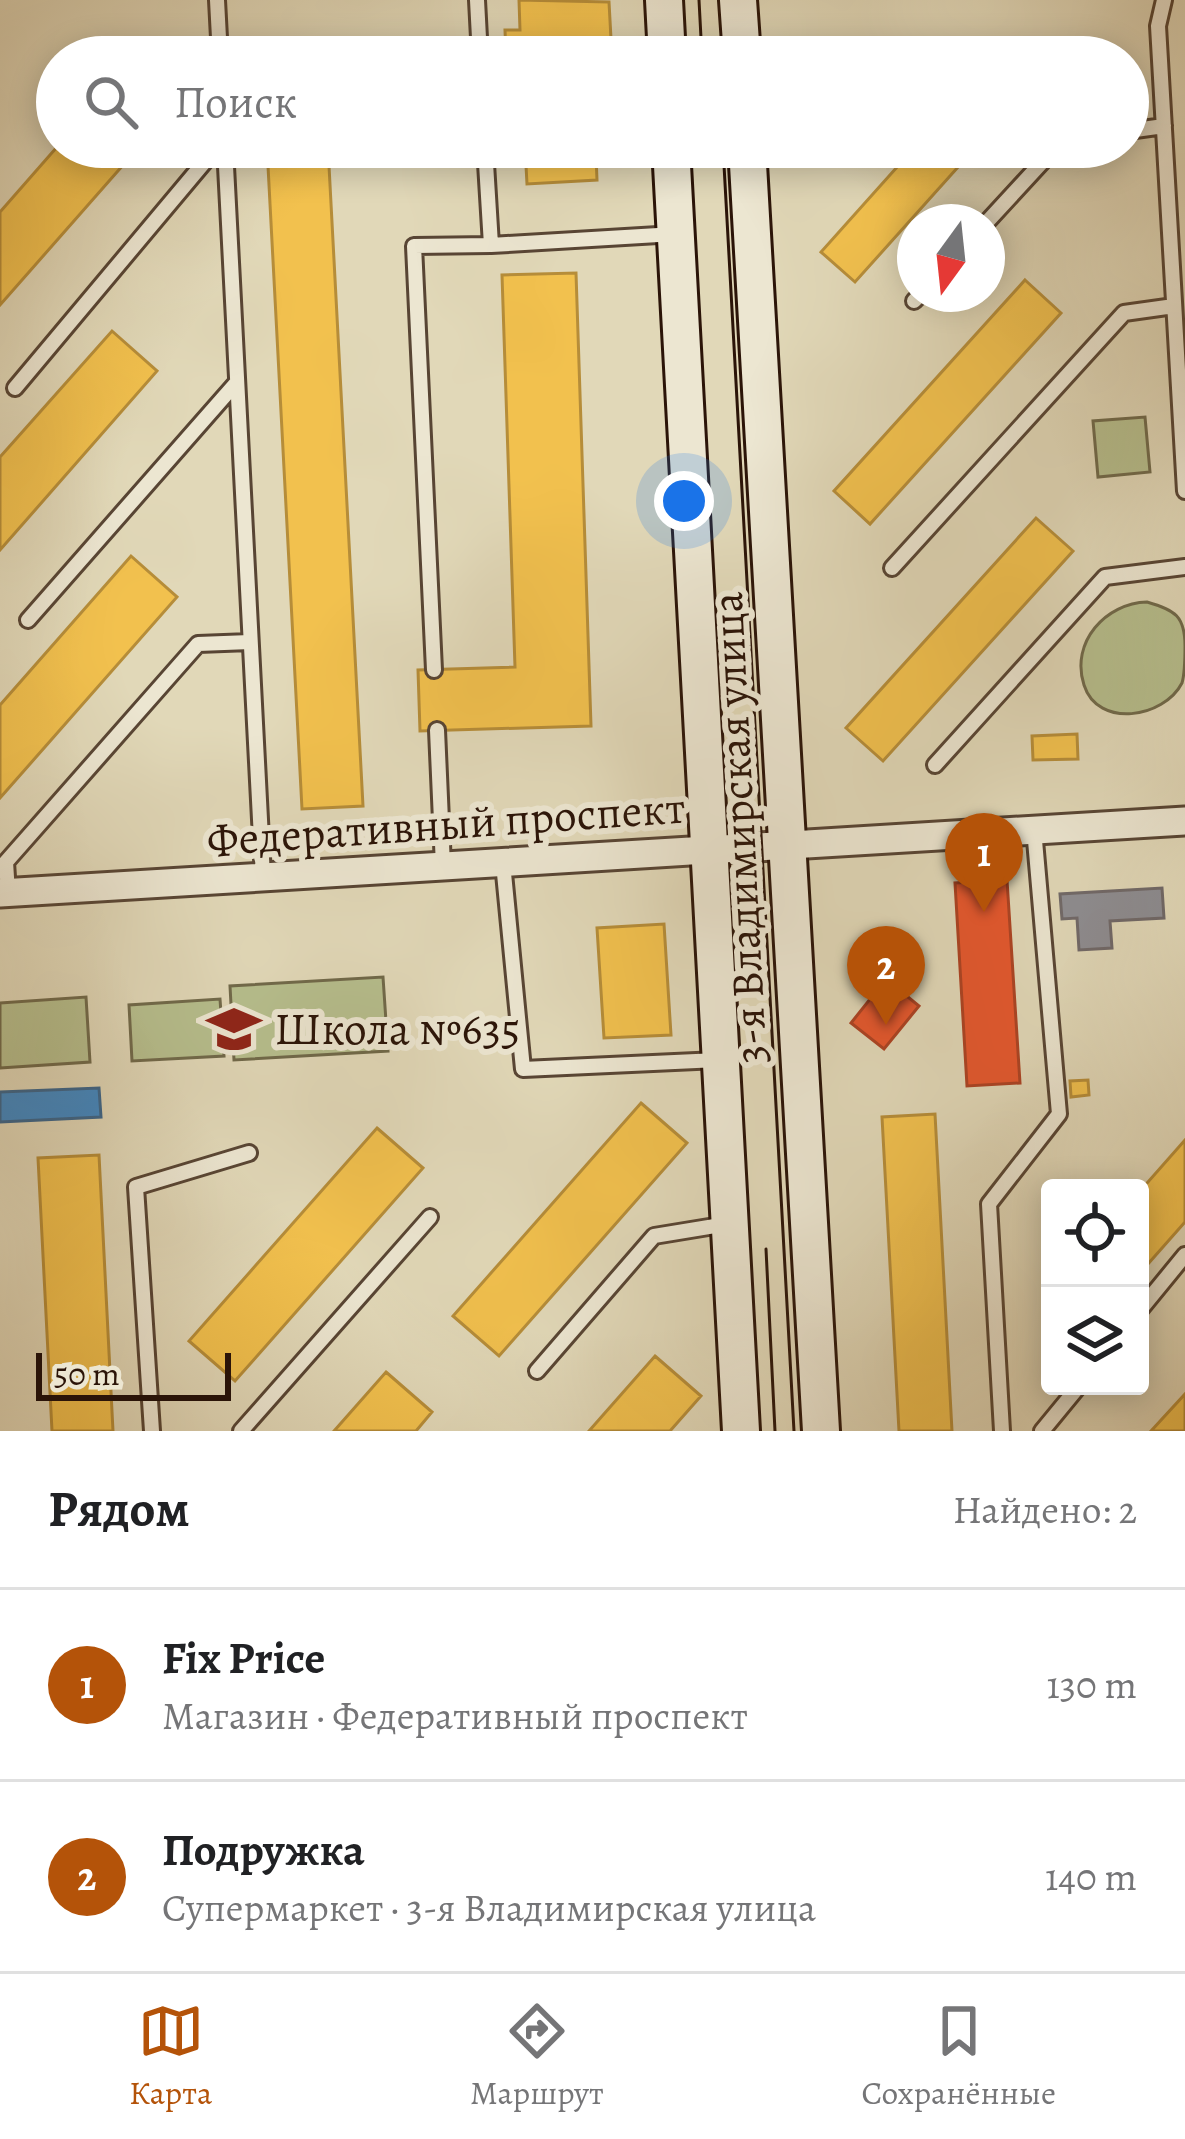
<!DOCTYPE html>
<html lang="ru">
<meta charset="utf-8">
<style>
:root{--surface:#fff;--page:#f2f2f2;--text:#202124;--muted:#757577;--line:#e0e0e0;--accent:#b45309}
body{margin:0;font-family:Alegreya,serif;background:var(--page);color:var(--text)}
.controls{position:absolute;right:36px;bottom:36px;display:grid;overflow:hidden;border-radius:12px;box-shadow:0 6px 30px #0003}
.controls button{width:108px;height:108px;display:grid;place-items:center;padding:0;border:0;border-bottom:3px solid var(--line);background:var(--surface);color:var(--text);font:60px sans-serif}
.compass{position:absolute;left:897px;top:204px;width:108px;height:108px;border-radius:50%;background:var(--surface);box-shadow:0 6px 30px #0003;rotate:195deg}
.scale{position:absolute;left:36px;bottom:30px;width:195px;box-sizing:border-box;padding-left:12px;border:6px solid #2b1408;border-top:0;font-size:33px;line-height:42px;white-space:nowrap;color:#2b1408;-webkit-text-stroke:9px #ece6d1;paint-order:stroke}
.you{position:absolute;left:684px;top:501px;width:42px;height:42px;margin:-30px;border:9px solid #fff;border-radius:50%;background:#1a73e8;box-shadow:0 0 0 18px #1a73e833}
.badge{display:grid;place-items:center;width:78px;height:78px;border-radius:50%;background:var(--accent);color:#fff;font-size:39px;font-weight:700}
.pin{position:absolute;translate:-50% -99px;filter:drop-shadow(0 3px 6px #0008)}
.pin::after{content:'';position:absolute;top:63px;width:42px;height:36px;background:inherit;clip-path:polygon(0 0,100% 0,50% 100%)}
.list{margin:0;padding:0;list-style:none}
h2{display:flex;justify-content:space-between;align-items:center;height:156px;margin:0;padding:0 48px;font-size:51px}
h2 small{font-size:39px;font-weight:400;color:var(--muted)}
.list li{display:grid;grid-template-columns:78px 1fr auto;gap:36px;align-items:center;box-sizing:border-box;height:192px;padding:0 48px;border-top:3px solid var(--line)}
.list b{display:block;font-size:45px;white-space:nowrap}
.list p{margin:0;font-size:39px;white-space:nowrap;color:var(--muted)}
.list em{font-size:39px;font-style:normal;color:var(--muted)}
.icon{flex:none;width:66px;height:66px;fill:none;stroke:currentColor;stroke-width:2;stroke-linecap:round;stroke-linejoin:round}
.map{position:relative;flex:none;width:1185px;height:1431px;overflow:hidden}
.search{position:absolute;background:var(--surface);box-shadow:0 6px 30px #0003;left:36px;right:36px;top:36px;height:132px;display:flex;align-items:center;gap:30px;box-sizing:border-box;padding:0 42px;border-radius:66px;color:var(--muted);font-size:45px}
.sheet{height:540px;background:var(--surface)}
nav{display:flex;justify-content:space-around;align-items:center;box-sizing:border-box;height:168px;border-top:3px solid var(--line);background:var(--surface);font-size:33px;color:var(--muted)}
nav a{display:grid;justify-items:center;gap:6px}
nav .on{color:var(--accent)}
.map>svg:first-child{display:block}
.green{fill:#b6be8d;stroke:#70694a;stroke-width:3}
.homes{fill:#f2c14e;stroke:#b68d39;stroke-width:3}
.shops{fill:#e4572e;stroke:#ac4323;stroke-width:3}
.schools{fill:#3f88c5;stroke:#39658c;stroke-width:3}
.industry{fill:#8d8d92;stroke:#706969;stroke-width:3}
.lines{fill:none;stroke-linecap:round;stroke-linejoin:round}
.lane-casing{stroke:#584534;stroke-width:20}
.street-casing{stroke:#584534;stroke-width:33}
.secondary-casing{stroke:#2b1408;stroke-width:42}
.lane{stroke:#ece6d1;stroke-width:14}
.street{stroke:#ece6d1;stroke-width:27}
.secondary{stroke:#ece6d1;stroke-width:36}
.tram{stroke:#2b1408;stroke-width:3}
.labels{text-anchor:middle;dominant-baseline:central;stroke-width:12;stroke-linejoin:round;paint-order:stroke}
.street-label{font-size:45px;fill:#2b1408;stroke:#ece6d1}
.poi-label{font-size:45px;fill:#2b1408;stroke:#ece6d1;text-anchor:start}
</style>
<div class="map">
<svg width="1185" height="1431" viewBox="0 0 1185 1431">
<rect width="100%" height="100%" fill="#e1d8b8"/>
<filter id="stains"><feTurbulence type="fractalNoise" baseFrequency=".00167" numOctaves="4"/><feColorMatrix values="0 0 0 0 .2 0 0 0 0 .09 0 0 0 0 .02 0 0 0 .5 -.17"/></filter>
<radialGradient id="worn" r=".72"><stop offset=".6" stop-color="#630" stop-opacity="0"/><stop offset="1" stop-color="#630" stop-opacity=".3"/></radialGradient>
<path class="green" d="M1145,417L1150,472L1098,477L1093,421Z
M1147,602C1175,610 1185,616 1185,646C1185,657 1185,673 1182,683C1164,718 1098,729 1084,685C1070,642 1106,603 1147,602Z
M383,977L388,1051L234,1060L230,986Z
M86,997L90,1062L0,1068V1003Z
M220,999L224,1056L132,1061L129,1005Z"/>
<path class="homes" d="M519,0L609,2L612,57H506L505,30H520Z
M57,147H139L0,305V212Z
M267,147H328L363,806L302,809Z
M525,147H617L618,154L596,155L597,180L527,184Z
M915,147H976L855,282L821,252Z
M576,273L591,726L420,731L418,670L515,667L502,275Z
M1025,280L1061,313L870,524L834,491Z
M112,331L157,371L0,550V457Z
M1036,518L1073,551L883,761L846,728Z
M131,556L177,597L0,798V705Z
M1077,734L1078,759L1033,760L1032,736Z
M664,924L671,1035L604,1038L597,928Z
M1088,1080L1089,1095L1071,1097L1070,1081Z
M641,1103L687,1143L499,1356L453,1316Z
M935,1114L952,1431H899L882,1117Z
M377,1128L423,1168L235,1381L189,1341Z
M1185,1140V1222L1140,1273V1191Z
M99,1155L113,1431H52L38,1158Z
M655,1356L701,1396L670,1431H589Z
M386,1372L432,1412L416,1431H334Z
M1185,1394V1431H1151Z"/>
<path class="shops" d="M1007,880L1020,1083L967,1086L955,883Z
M886,979L919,1006L884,1049L851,1023Z"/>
<path class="schools" d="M99,1088L101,1117L0,1122V1092Z"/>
<path class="industry" d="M1162,888L1164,918L1110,921L1112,948L1079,950L1077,918L1062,919L1060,894Z"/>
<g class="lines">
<defs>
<path id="lane" d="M217,0L220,57
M477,0L480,57
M1164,0L1158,26L1185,491
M1128,131L1164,126
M225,147L263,877
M485,147L491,245L675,234
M987,222L1056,147
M914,301L921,294
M15,388L217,147
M892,568L1124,313L1174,306
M28,620L237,382
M434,670L414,246L491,245
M437,730L443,866
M935,765L1105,577L1185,567
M503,863L523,1069L718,1060
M8,893L6,862L198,644L250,642
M1140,1310L1185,1255
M537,1371L654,1236L727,1224
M152,1431L136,1187L249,1153
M241,1431L430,1217
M1002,1431L989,1204L1059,1114L1034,829
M1042,1431L1079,1386"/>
<path id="street" d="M0,893L1185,821"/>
<path id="secondary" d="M664,0L667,57
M738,0L742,57
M671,147L741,1431
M747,147L821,1431"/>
</defs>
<use href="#lane" class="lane-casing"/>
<use href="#street" class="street-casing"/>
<use href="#secondary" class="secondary-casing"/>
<use href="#lane" class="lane"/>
<use href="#street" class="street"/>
<use href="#secondary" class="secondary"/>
<path class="tram" d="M699,0L702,57
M723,147L794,1431
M766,1249L775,1431"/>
</g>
<defs>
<symbol id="school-bare" viewBox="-9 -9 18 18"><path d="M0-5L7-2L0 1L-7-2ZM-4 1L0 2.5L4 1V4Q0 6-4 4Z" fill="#8f2418" stroke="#ece6d1" stroke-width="2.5" paint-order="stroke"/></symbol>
</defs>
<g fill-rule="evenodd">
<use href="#school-bare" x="196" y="991" width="76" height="76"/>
</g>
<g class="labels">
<g class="street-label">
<text transform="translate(446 824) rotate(-4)">Федеративный проспект</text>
<text transform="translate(739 828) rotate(-93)">3-я Владимирская улица</text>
</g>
<g class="poi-label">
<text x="274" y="1029">Школа №635</text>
</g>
</g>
<rect width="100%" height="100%" filter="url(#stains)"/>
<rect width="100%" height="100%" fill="url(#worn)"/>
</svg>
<div class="controls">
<button><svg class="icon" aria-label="locate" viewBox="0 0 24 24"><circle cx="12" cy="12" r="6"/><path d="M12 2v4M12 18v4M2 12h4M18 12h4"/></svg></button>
<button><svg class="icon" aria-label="layers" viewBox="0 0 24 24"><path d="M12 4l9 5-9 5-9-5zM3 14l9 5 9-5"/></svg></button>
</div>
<svg class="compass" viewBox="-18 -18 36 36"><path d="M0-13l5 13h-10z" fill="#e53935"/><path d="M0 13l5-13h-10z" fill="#757577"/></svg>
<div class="scale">50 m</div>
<div class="you"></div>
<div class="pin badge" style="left:984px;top:912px">1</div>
<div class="pin badge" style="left:886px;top:1025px">2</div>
<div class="search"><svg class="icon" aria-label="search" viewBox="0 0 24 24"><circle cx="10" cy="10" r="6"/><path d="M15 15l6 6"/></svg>Поиск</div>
</div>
<section class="sheet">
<h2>Рядом<small>Найдено: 2</small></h2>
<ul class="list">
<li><span class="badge">1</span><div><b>Fix Price</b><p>Магазин · Федеративный проспект</p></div><em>130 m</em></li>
<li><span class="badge">2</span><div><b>Подружка</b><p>Супермаркет · 3-я Владимирская улица</p></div><em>140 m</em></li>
</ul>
</section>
<nav>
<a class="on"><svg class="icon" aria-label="map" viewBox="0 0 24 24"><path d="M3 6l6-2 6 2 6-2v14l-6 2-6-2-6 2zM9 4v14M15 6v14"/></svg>Карта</a>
<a><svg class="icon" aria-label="directions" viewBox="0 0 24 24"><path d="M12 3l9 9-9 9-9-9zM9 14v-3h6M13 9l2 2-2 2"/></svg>Маршрут</a>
<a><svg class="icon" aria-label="saved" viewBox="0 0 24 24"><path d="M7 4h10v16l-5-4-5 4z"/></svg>Сохранённые</a>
</nav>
